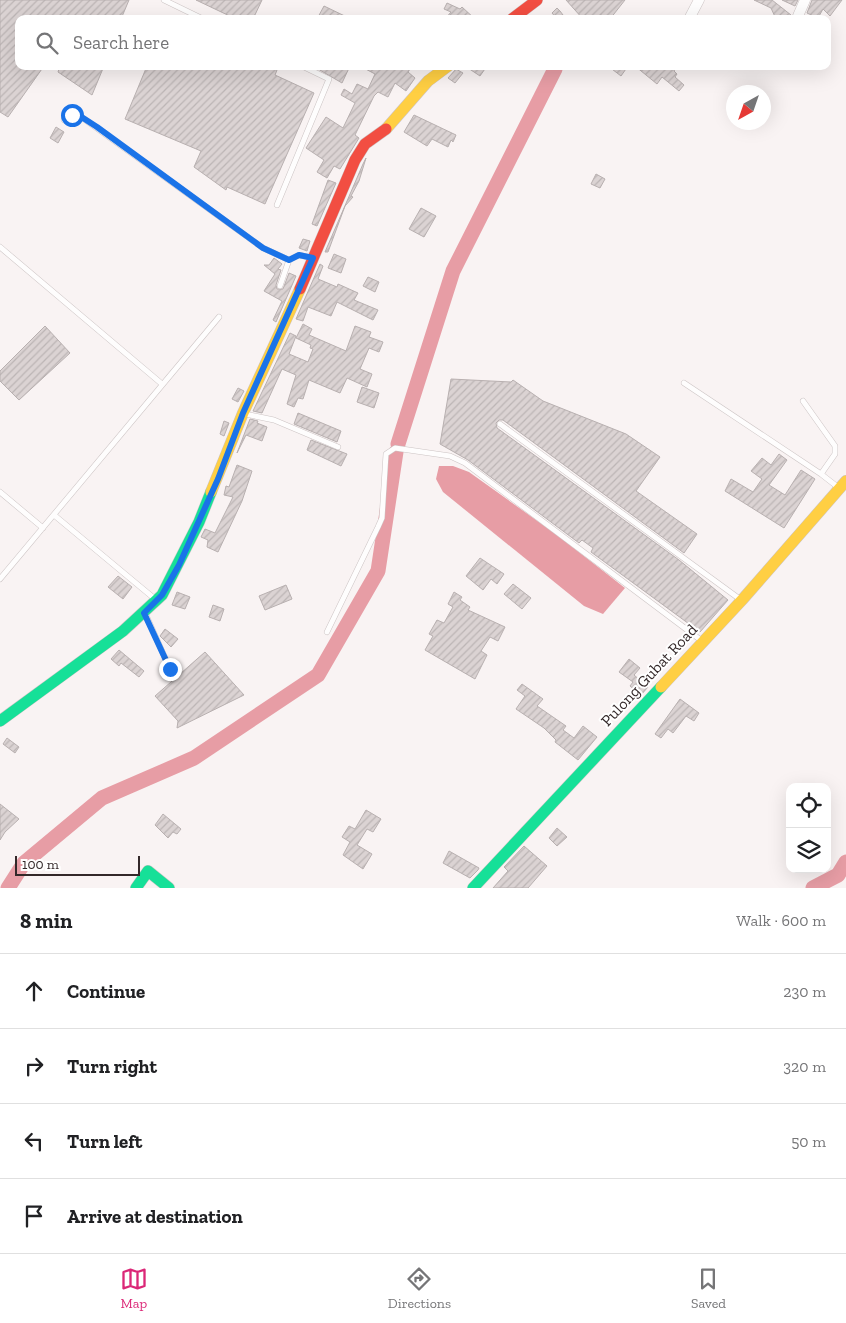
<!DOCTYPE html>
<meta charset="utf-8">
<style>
:root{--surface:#fff;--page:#f2f2f2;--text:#202124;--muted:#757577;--line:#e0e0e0;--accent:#db2777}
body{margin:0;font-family:"Zilla Slab",serif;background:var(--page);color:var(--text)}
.controls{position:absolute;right:15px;bottom:15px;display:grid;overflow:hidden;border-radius:10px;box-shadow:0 5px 20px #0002}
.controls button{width:45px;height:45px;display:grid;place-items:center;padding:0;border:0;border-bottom:1px solid var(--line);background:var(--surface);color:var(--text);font:25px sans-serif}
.compass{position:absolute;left:726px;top:85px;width:45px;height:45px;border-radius:50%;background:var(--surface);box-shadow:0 5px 20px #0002;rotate:220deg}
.scale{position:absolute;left:15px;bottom:12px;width:125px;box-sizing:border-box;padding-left:5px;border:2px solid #332829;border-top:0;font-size:14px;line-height:18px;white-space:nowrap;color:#332829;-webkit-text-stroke:4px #fff;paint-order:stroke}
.stop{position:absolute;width:15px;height:15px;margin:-11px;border:4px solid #1a73e8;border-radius:50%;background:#fff}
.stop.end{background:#1a73e8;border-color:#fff;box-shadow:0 1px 5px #0008}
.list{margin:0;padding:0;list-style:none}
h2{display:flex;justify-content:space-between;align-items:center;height:65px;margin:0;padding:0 20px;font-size:21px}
h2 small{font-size:16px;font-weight:400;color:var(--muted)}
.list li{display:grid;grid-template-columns:32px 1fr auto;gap:15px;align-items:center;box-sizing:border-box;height:75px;padding:0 20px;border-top:1px solid var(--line)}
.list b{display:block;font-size:19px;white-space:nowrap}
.list em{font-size:16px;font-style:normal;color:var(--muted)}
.icon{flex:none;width:28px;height:28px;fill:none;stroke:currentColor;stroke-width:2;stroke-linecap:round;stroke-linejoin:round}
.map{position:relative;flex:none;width:846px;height:888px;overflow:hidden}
.search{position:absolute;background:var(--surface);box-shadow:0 5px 20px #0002;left:15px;right:15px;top:15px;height:55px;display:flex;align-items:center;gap:12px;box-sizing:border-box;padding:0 18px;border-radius:10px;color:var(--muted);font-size:19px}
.sheet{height:365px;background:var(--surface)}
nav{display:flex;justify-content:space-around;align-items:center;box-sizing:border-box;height:70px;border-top:1px solid var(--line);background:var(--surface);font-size:14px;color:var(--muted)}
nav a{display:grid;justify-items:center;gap:2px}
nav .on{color:var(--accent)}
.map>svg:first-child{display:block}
.water{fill:#e79da5}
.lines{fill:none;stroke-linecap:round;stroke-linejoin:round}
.river{stroke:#e79da5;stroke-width:15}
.building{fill:url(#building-hatch);stroke:#b8b0b0}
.lane-casing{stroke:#ccc4c4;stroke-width:6}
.street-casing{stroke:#ccc4c4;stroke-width:11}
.fast-casing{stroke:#ccc4c4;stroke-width:12}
.slow-casing{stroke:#ccc4c4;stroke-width:12}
.jam-casing{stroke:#ccc4c4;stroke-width:12}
.lane{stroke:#fefdfd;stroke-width:5}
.street{stroke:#fefdfd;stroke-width:10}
.fast{stroke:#16e098;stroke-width:11}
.slow{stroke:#ffcf43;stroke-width:11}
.jam{stroke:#f24e42;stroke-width:11}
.route{stroke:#1a73e8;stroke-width:6}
.labels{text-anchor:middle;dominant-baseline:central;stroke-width:4;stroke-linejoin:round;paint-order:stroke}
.street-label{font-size:16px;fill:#332829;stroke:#fff}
</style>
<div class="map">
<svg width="846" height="888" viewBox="0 0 846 888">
<defs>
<pattern id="building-hatch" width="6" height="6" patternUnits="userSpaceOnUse" patternTransform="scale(1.25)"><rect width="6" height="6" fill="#dbd3d3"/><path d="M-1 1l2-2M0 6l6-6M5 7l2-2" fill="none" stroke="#bcb5b5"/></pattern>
</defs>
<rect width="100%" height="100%" fill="#f9f3f3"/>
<path class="water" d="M439,466H453L469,472L557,535L625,588L603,614L584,606L443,492L436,479Z"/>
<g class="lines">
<path class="river" d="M398,444L453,271L555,69
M8,888L24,863L102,798L194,758L318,675L378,571L396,452
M813,888L838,875L846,862"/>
</g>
<path class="building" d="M0,0H129L121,19H19V66H44L8,117L0,112Z
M196,0H262L253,19H236Z
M566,0H625L610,19L601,15L598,19H583Z
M754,0H772L791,15L792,19H776L771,8Z
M782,0H798L795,6Z
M812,0H842L830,16L823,9L818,18L807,13Z
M447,3L460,9L462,7L475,19H445L451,12L444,9Z
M324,6L351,19H317Z
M557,8L560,11L566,19H557L552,13Z
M60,66H104L92,95L58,72Z
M147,66H270L277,70L275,75L314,93L265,204L227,187L226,190L194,167L201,151L125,119Z
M313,66H350L342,83Z
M360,66H412L408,72L415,78L406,91L395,83L388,97L378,92L374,96L355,135L359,138L340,169L334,166L327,178L317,172L324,160L306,148L326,117L343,128L355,103L341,95L344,89L352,94L357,84L368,89L375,74Z
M465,66H487L480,76Z
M608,66H628L621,76Z
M635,66H677L674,71L677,74L675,77L684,85L679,91L662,77L657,84Z
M456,69L463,73L455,83L448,78Z
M414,115L456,135L453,142L451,140L448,147L432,139L427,146L404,132Z
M56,127L64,132L58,143L50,138Z
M366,158L359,181L351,196L353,197L345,206L328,252H325L363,164Z
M596,174L605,179L600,188L591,184Z
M328,180L336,183L317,226L312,224Z
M421,208L436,216L424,237L409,229Z
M303,239L310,241L307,251L299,248Z
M334,254L346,259L341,273L328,268Z
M274,258L282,264L278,269L281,270L276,285L277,289H283L289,273L296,276L276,322L273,320L282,301L264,291L275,274L264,265H269Z
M320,264L323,266L318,279L337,287L338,284L358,293L354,300L378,310L373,320L337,302L331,316L308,307L303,321L296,319Z
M368,277L379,282L375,292L363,286Z
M303,324L312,329L309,335L346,351L355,326L371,332L369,337L383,342L379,352L369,348L360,369L372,374L367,387L347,378L340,393L309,380L303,399L298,398L294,407L287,404L296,375L282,369L262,413L253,411L290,333L296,336L289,354L308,362L313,349L310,348L311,345L296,338Z
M45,326L70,353L19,400L0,381V371Z
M451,379L511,382L513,380L543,401L626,434L660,457L636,491L697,534L684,553L503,420H499L496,423L497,428L679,560L728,600L700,632L591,552L593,548L582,540L579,543L468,460L440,444Z
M362,387L379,393L374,408L357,402Z
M238,388L244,391L238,402L232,399Z
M298,413L341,431L337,442L294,424Z
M250,419L258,421L257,423L267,427L262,441L246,435L237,453Z
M224,421L229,423L224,436L220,434Z
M311,440L347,454L341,466L307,450Z
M779,454L787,460L769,485L785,495L801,470L815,479L784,528L725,491L731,479L753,492L762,479L751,471L762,458L771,465Z
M237,465L252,471L242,501L218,552L207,547L208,540L201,537L205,529L215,533L233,497L224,495L226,486L229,487Z
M480,558L504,574L497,584L491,579L483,590L466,576Z
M118,576L132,587L123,599L108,587Z
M513,584L531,598L522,609L504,594Z
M286,585L292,599L265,610L259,596Z
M177,592L190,597L185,609L172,605Z
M454,592L462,597L460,600L470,607L468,610L505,627L498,641L490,637L481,651L487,655L475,679L425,650L433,636L429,634L437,620L444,623L453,607L448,604Z
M213,605L224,609L220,621L209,617Z
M165,629L178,639L171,647L160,636Z
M119,650L144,671L139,677L121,663L119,666L111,659Z
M205,652L244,695L177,728L178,721L155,696Z
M629,659L640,668L634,675L648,687L641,695L630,686L633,682L619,672Z
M522,684L543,699L537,706L566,726L563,730L574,738L583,726L597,737L578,760L555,742L556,740L544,728L516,709L525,696L517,690Z
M680,699L699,713L694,721L686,716L673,733L668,729L661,738L655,734Z
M7,738L19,747L15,753L3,744Z
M0,804L19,819L5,832L0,840Z
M366,810L381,819L373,832L367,829L357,845L372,854L363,869L343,855L350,842L342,837L349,826L355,829Z
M163,814L181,829L177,834L173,832L168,838L155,825Z
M557,828L567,837L557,846L549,838Z
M524,846L547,866L528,888H493L508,871L504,867Z
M449,851L479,868L478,870L470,878L443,863Z"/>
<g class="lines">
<defs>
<path id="lane" d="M164,0L203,19
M64,120L72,115L80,116L263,248L289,260L299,255L312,258
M277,205L329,79L302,66
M0,247L162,384
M280,286L289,260
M684,383L821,474L839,488
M803,401L835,446V454L821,474
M245,414L274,420L338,447
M500,424L741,600
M0,492L43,528
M54,515L155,599
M0,579L219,317
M145,613L170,669
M327,632L378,527L382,518L386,454L395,448L450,456L465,463L702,641"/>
<path id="street" d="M798,16L805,0
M689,19L699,0"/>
<path id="fast" d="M0,721L123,631L162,595L199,522L211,492
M136,888L148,871L169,888
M473,888L661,687"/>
<path id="slow" d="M386,129L428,81L448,66
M211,492L243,413L300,289
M661,687L742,600L846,481"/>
<path id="jam" d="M512,19L537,0
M300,289L355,160L365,144L386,129"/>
</defs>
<use href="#lane" class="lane-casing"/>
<use href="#street" class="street-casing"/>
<use href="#fast" class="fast-casing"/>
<use href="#slow" class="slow-casing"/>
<use href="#jam" class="jam-casing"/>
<use href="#lane" class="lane"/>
<use href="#street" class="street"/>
<use href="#fast" class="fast"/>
<use href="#slow" class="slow"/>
<use href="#jam" class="jam"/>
</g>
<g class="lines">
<path class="route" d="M72,115L80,116L97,127L263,248L289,260L299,255L313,258L243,413L218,479L179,565L162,595L144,613L170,669"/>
</g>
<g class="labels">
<g class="street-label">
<text transform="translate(649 675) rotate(-47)">Pulong Gubat Road</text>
</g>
</g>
</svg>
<div class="controls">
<button><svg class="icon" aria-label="locate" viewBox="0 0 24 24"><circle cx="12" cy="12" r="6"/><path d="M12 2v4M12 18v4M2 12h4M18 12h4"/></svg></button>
<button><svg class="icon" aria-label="layers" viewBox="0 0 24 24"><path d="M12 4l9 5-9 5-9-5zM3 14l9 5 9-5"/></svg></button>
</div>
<svg class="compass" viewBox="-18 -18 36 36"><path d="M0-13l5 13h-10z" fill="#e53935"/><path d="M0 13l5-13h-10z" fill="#757577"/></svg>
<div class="scale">100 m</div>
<div class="stop" style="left:72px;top:115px"></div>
<div class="stop end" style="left:170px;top:669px"></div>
<div class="search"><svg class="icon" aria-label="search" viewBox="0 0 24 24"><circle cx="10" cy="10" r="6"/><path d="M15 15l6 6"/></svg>Search here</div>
</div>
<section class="sheet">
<h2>8 min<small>Walk · 600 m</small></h2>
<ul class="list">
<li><svg class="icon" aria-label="ahead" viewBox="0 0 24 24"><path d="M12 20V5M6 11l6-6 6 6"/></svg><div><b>Continue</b></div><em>230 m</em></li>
<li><svg class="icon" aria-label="right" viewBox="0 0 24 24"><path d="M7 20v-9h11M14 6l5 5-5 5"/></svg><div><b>Turn right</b></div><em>320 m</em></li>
<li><svg class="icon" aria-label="left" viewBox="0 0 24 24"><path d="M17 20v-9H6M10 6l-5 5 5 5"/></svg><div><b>Turn left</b></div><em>50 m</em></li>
<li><svg class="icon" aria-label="arrive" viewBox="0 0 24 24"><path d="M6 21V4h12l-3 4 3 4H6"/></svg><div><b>Arrive at destination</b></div></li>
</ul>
</section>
<nav>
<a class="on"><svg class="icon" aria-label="map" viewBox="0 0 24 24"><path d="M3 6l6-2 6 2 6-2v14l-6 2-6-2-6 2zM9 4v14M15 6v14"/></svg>Map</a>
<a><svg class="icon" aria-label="directions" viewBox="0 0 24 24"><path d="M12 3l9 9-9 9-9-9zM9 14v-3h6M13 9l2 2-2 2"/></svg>Directions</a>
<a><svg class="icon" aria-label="saved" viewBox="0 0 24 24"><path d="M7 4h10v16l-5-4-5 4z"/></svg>Saved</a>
</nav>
